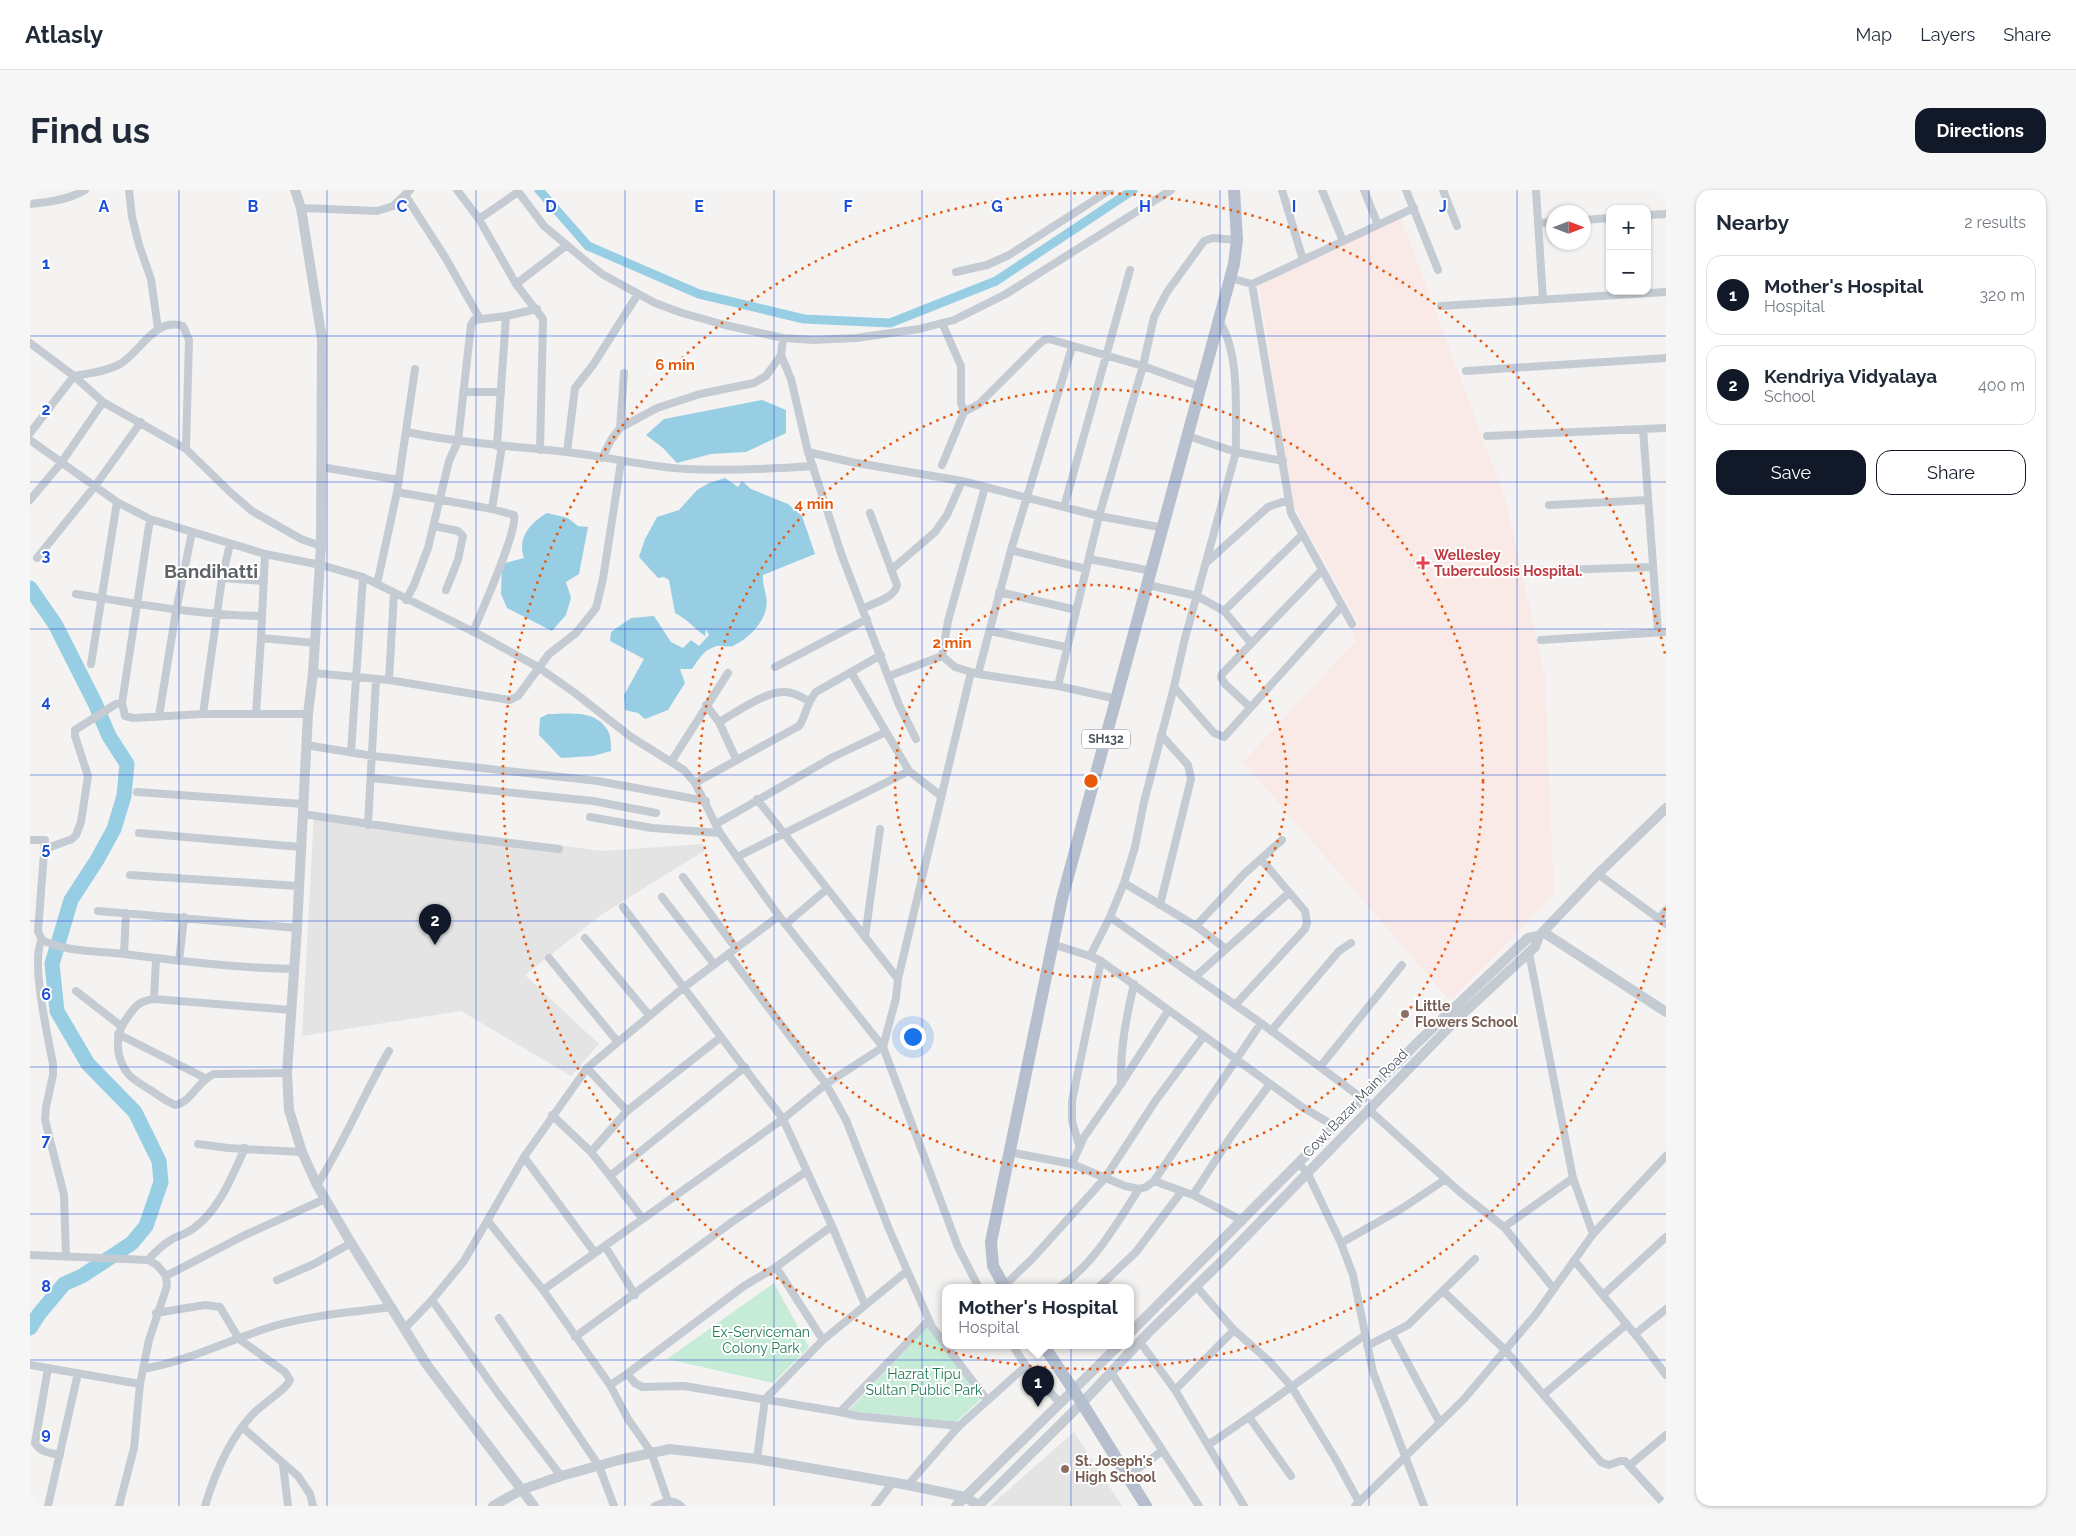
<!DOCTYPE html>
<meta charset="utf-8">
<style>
:root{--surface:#fff;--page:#f6f6f7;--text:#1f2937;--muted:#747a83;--line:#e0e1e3;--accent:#111827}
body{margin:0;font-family:Raleway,sans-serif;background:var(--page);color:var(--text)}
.controls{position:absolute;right:15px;top:15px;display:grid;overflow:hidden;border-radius:10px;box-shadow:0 1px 4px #0004}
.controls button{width:45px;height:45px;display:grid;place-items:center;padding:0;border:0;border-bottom:1px solid var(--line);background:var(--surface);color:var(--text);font:25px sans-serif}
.compass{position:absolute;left:1516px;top:15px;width:45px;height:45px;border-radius:50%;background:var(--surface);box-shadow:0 1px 4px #0004;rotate:90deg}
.you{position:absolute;left:882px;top:846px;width:18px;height:18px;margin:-12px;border:4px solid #fff;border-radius:50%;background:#1a73e8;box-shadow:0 0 0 8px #1a73e833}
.badge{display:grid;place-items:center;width:32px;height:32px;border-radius:50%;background:var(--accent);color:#fff;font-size:16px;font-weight:700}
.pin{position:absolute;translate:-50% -41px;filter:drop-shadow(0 1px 2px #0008)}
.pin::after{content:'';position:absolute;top:26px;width:18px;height:15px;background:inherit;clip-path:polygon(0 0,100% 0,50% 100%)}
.popup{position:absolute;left:912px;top:1094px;width:192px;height:65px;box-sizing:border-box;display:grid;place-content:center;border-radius:10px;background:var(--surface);filter:drop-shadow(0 1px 4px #0005);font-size:16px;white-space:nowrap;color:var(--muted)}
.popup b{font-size:19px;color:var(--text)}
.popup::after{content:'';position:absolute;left:50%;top:100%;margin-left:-10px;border:10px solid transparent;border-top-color:var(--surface)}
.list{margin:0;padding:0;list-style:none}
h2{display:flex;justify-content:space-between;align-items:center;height:65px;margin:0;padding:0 20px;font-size:21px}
h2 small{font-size:16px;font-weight:400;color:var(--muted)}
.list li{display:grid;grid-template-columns:32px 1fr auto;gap:15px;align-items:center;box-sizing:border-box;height:80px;margin:0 10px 10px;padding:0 10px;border:1px solid var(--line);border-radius:15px}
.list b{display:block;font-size:19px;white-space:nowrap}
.list p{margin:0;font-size:16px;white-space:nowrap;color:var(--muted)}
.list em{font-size:16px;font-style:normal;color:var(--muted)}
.actions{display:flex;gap:10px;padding:15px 20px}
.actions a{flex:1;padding:11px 0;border:1px solid var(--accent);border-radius:15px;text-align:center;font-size:18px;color:var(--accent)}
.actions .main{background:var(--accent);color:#fff}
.map{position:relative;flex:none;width:1636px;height:1316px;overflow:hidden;border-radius:15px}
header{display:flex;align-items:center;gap:30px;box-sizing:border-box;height:70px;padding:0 25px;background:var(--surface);border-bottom:1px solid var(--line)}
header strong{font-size:24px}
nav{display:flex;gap:28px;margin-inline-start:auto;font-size:18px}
.intro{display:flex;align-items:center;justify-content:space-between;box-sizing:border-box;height:120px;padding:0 30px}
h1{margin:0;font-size:35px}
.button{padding:12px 22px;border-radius:15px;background:var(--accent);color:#fff;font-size:18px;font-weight:700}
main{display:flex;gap:30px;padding:0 30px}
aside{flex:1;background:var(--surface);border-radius:15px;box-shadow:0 1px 4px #0004}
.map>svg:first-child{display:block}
.education{fill:#e5e4e4}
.medical{fill:#faeae7}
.green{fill:#c6ecd8}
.water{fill:#98cee4}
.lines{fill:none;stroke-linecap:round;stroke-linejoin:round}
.canal{stroke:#98cee4;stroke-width:9}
.river{stroke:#98cee4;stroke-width:15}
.minor{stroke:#c5cbd2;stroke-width:8}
.tertiary{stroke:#c5cbd2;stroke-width:10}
.primary{stroke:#b5bfcd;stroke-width:12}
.grid{fill:none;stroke:#1d4ed8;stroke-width:1;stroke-opacity:0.55}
.ring{fill:none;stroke:#e8590c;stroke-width:2.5;stroke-dasharray:2.5 5}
.health-dot{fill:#e0444e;stroke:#fff;stroke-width:2}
.education-dot{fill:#8d6e63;stroke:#fff;stroke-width:2}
.labels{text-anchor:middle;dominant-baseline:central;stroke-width:4;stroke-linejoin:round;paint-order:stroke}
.shield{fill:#fff;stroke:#82878e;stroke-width:1}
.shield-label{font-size:12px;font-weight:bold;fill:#4c545e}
.health-label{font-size:14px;font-weight:bold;fill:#be3a42;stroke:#fff;text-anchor:start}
.education-label{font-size:14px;font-weight:bold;fill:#785e54;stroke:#fff;text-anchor:start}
.street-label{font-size:14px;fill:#4c545e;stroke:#fff}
.park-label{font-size:14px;fill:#227a55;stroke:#fff}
.district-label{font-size:19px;font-weight:bold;fill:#5f6266;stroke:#fff}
.grid-label{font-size:16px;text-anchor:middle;font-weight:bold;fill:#1d4ed8;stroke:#fff;stroke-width:4;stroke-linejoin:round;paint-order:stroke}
.centre{fill:#e8590c;stroke:#fff;stroke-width:2.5}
.ring-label{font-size:15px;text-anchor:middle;font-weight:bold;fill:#e8590c;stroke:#fff;stroke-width:4;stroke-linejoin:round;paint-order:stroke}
</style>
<header>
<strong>Atlasly</strong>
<nav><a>Map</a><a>Layers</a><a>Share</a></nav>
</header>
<div class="intro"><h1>Find us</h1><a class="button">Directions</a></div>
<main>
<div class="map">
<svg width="1636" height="1316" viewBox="0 0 1636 1316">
<rect width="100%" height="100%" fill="#f4f3f2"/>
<path class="education" d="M284,623L572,661L673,654L674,661L571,725L495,785L569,854L541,886L431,821L272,846Z
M1044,1242L1092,1316H960Z"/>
<path class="medical" d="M1371,28L1476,311L1515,486L1524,705L1420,811L1213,572L1326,450L1322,441L1329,434L1261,311L1229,95Z"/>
<path class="green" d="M744,1093L779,1157L743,1193L637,1169Z
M898,1136L952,1208L926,1232L831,1222L819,1220Z"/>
<path class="water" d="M732,210L756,220V243L716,262L681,264L647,273L633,258L616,245L634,229Z
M695,288L708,297L712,291L721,299L758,314L772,326L785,364L733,385C732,397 739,406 736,419C733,434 717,450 703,456C697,458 690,454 684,457C673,461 668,470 662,479H650L655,493L638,520L615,529L608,523L595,520L594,505L614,469L580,451L581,442L601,428L624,426L641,452L653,458L661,450L669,456L679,445L676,439L675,446C664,438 657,429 645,423L639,390L634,387L628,388L609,367L615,349L627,327L649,320L667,300L679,293Z
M517,323L538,328L548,336L558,337L549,384L536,392L541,408L536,425L522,441L477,418L471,404L472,374L494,368C487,348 500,333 517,323Z
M518,524C539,524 566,519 578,541C581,546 581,555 581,561L563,566L531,568L509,545L510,528Z"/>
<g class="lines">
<path class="canal" d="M509,0L558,56L669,104L774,129L860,133L966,91L1103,0"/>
<path class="river" d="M0,398L25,434L65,513L79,546L97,574L94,606L84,639L67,670L41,710L22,774L27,821L58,874L105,922L129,971L131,992L116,1036L102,1053L52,1086L34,1094L9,1124L0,1138"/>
<path class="minor" d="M99,0L102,27L109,55L121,89L128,139
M427,0L449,29L486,94L513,129L510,260
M487,0L514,36L557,72L572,84L625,113L652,123L695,135L753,148L784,150L826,148L889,139L924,130L976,104L1141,0
M1252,0L1273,70
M1292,0L1313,51
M1334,0L1348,35
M1376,0L1408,80
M1413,0L1427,36
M1506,0L1513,110
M375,5L415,67L450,129
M0,14C19,12 38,10 55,0
M271,18L347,21L363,16L380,0
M1617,25L1636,24
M449,29L488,2
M1554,30L1580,28
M1508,33L1524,32
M926,82L957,75L979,65L1080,0
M1200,88L1222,94L1384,18
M486,94L537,55
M1222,94L1261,323L1322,434
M1411,116L1636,102
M0,153L44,186L73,212L156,259L200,302L222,321L271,349L291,356
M1042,157L981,360L948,484L1028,496L1087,509
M751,165L761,189L778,262L812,366L869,515L886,549
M1436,181L1636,168
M433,202H471
M934,222L949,214L1008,155L1014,150L1019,149L1113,176L1171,197
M590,238L594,183
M1613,239L1628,442
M377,242C429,253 483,256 536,262C576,266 616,277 657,279C699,281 741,279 783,276
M0,243L44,186C59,183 76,182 90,174C111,162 124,127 153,136L159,150L156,259
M1158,246L1206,262C1205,223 1211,164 1189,131
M1457,246L1636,238
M0,250L87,312L120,329L235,364L291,375L333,387L450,445L508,477L545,503L601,547L654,580L665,593L690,643L707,667L749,726L853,857L928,1057L949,1098
M467,256L476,126
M537,262L545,198L563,175L608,104
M778,262L821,272L932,291L1069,326L1134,338
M572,268L581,250L590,238L627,218L670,204L724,193L736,186L751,165L753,148
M912,275L934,222L931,213V176L912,133
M291,277L369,290
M367,302L462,319L484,325C488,341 451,422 443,442
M0,310L31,273L73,212
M1519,315L1618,310
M1034,317L1100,80
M462,319L472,256
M120,329L92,513L95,526L103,528L173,524H278
M404,336L428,341L433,346L428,370L416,400
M981,360L1056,379
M7,368L65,296L111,232
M1059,369L1122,381
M1176,373L1238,317L1258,310
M861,380L905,342L917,325L932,291
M1497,381L1623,377
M192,388L233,391
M347,394L367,302L385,179
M1118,395L1167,406L1194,421L1221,453
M969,402L1046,420
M46,404C108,414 168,425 232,426L231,448L285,453
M376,410L384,395L398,358L419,271L428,251L441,135L444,130L476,126L507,119
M832,419C843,413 865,408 867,395L840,323
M1194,421L1272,345
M232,426L235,364
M960,441L1036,457
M1511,450L1636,442
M61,474L87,312
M745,477L837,429
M821,482L879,581L911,606
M283,483L359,490L480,510L488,506L519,464L546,443L566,418L573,389L591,272
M944,483L925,477L912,466L918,431L955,297
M859,486L912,466
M359,490L364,403
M1028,496L1069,326L1113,176L1124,127L1137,102L1174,51L1183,48L1207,50
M1144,497L1184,543L1194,547L1311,417
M676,515L689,532L706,569
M1220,517L1195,494L1191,487L1192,484L1292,380
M173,524L192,388L200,354
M226,524L231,448
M129,526L146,421L162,342
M689,532C705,523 735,502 753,502C762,501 771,507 779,511
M276,555L343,566L568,591L676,611
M321,562L333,387
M641,572L698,483
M341,588L563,611L626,623
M665,593L769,536C777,524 775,515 786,502L851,465
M107,602L273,614
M727,609L868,789
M273,624L421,646L529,659
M560,627L622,638L690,643
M686,634L803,567L856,542
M338,635L346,489
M109,643L271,657
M0,650H15L8,741L12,750C36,762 67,761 94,764C150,771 207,778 264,779
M15,659L42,649L46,645L51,632L58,586L45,546V540L86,514L92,513
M707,667L879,581
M1568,684L1636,734
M100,685L268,696
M653,687L705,757
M1094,693L1166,736L1196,759
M632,707L684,774
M1130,715L1161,589L1158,575L1131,545
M593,717L753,929L802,1036L835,1115
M68,721L267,738
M1080,727L1231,833L1333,909
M1629,729L1636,720
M757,733L797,699
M1166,736L1214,684L1252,650
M835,747L850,639
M555,748L619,825
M12,750C0,769 18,847 23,874V885L16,917L15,930L34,1005L36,1066
M1022,754L1060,766L1071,771L1272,917L1306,937
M1499,763L1543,988L1563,1044
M94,764L96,723
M698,764L796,894L816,930L859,1039L902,1137L916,1155
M1060,766L1080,727L1094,693L1105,657L1114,612L1144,497L1154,452L1206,262L1253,271
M519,768L587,851
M149,771L154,727
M1166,786L1259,703
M46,801L91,836
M124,809L126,769
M1205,815L1275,739L1277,733L1275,721L1231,669
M1241,841L1309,761L1321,753
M88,844L175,888
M1290,877L1372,775
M557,878L597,921
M257,883L184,884C168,890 162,912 145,915C136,911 129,906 122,901C114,896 105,891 99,885C85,868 84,845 97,828C105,816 109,811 124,809L261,820
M1091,894C1090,858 1096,829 1104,794
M1338,919L1431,1003L1474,1037L1524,1099
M522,925L561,962L580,986
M168,954L198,958L272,962
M1049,955L1042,931V911L1071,771
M561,962L597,921L691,847
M979,962L1042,974L1095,996L1109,999L1116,997L1124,991L1231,833
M494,967L565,1063
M1042,974L1054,947L1091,894L1138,821
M1269,974L1277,982L1311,1053L1323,1085L1343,1182L1394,1316
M1124,991L1163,1005L1213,1031
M287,995C314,953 333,905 359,861
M1163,1005L1202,945L1240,894
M612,1028L580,986L715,877
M458,1031L513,1100L580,1195L598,1229L621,1262L638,1311
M1474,1037L1543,988
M1311,1053L1371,1019L1416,989
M575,1056L605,1105
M0,1065L118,1070L127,1075L133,1082L136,1086L137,1096L119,1150L110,1194L104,1258L89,1316
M118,1070C126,1061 133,1054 144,1048C151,1045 158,1043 164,1038C190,1019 202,986 215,958
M1544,1070L1612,1153L1636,1185
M746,1077L793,1150
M136,1086L215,1045L295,1009
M247,1090L284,1074L321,1053
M974,1096L1002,1069L1075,988L1126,910L1173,847
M1166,1096L1204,1140L1239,1171L1261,1196L1305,1268L1329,1312
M1028,1098C1064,1075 1086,1034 1109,999
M1068,1098L1106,1062L1152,1001
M513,1100L753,929L796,894L853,857L866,808L868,789L941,482
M1413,1101L1475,1160L1571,1272L1579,1275L1590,1271H1595L1636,1316
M1573,1105L1636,1047
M402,1110L467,1202L531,1286
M126,1123L175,1115L190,1117L209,1149L255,1182L260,1190C256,1200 232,1214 223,1224C199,1249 185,1283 175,1316
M469,1128L569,1276L584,1316
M375,1138L402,1110L434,1071L494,967L557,878L653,798L749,726
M1362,1144L1410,1233
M1605,1144L1636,1119
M545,1147L702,1032L777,981
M1110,1152L1145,1200L1214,1316
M916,1156L957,1210
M983,1156L996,1176L1030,1213
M1337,1156L1378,1135L1445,1069
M0,1175L110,1194
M18,1178L5,1253C10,1262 20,1263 30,1265
M113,1179C159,1171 200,1149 244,1136C282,1125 323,1122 362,1117
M1081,1182L1169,1316
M597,1184L605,1193L612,1197L654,1196L810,1222L899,1130
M580,1195L597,1184L714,1096L746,1077L802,1036
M1145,1200L1204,1140
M1514,1204L1597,1134
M810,1222L828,1226L929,1236
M1219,1227L1261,1286
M212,1237L268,1286L280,1304L283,1316
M1178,1255C1230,1220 1281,1182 1334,1146
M727,1269L735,1209L793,1150L877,1081
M253,1275L258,1316
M1600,1275L1636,1245
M1098,1286L1132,1261
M878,1295L929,1236L996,1176
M18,1316L48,1183
M625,1316C635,1312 642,1308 651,1316
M845,1316L863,1292
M1325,1316L1434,1209L1506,1124L1563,1044L1636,966"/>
<path class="tertiary" d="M265,0L271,18L292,149L291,356L283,483L278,524L267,738L257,883L259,920L272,962L287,995L321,1053L397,1175L504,1316
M1513,742L1636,822
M1100,1143L1388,852L1498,748L1509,746
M463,1316L491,1300L531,1286L589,1270L640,1259L727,1269L878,1295L935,1307L948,1315
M926,1316L1088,1156
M948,1316L1052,1213L1120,1141L1194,1069L1427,829L1505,757L1509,746L1568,684L1636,618"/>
<path class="primary" d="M975,1098L963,1076L961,1052L1032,709L1204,74L1207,50L1204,0
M1014,1156L1052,1213L1116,1316"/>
</g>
<path class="grid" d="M149,0V1316M297,0V1316M446,0V1316M595,0V1316M744,0V1316M892,0V1316M1041,0V1316M1190,0V1316M1339,0V1316M1487,0V1316M0,146H1636M0,292H1636M0,439H1636M0,585H1636M0,731H1636M0,877H1636M0,1024H1636M0,1170H1636"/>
<g class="ring">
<circle cx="1061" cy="591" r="196"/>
<circle cx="1061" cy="591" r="392"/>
<path d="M1635 718A588 588 0 1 1 1635 464"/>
</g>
<path class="health-dot" d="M1390.5 365.5h5v5h5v5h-5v5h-5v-5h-5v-5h5z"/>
<g class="education-dot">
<circle cx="1375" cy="824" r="5"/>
<circle cx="1035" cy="1279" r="5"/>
</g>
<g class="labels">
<rect class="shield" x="1052" y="539.5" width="48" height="19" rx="4"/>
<g class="shield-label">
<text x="1076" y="549">SH132</text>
</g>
<g class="health-label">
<text x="1404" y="365">Wellesley<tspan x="1404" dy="16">Tuberculosis Hospital.</tspan></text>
</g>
<g class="education-label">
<text x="1385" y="816">Little<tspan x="1385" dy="16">Flowers School</tspan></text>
<text x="1045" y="1271">St. Joseph's<tspan x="1045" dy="16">High School</tspan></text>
</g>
<g class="street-label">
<text transform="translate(1325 913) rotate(-46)">Cowl Bazar Main Road</text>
</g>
<g class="park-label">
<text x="731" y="1142">Ex-Serviceman<tspan x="731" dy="16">Colony Park</tspan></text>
<text x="894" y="1184">Hazrat Tipu<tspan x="894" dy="16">Sultan Public Park</tspan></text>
</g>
<g class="district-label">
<text x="181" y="381">Bandihatti</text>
</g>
</g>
<g class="grid-label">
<text x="74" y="22">A</text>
<text x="223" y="22">B</text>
<text x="372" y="22">C</text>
<text x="521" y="22">D</text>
<text x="669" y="22">E</text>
<text x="818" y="22">F</text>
<text x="967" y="22">G</text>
<text x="1115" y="22">H</text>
<text x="1264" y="22">I</text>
<text x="1413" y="22">J</text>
<text x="16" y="79">1</text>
<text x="16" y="225">2</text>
<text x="16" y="371">3</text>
<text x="16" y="517">4</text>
<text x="16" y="664">5</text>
<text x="16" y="810">6</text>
<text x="16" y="956">7</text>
<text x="16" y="1102">8</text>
<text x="16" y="1249">9</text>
</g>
<circle cx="1061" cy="591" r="8" class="centre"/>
<g class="ring-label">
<text x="645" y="180">6 min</text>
<text x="784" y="319">4 min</text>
<text x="922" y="458">2 min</text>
</g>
</svg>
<div class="controls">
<button>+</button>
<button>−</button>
</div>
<svg class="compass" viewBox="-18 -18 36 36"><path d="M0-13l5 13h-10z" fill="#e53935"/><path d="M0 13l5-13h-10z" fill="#747a83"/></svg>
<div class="you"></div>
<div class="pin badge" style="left:1008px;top:1217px">1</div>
<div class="popup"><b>Mother's Hospital</b>Hospital</div>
<div class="pin badge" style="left:405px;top:755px">2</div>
</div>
<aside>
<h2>Nearby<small>2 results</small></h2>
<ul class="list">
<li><span class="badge">1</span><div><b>Mother's Hospital</b><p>Hospital</p></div><em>320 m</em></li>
<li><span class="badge">2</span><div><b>Kendriya Vidyalaya</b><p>School</p></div><em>400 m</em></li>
</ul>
<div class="actions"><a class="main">Save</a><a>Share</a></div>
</aside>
</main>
